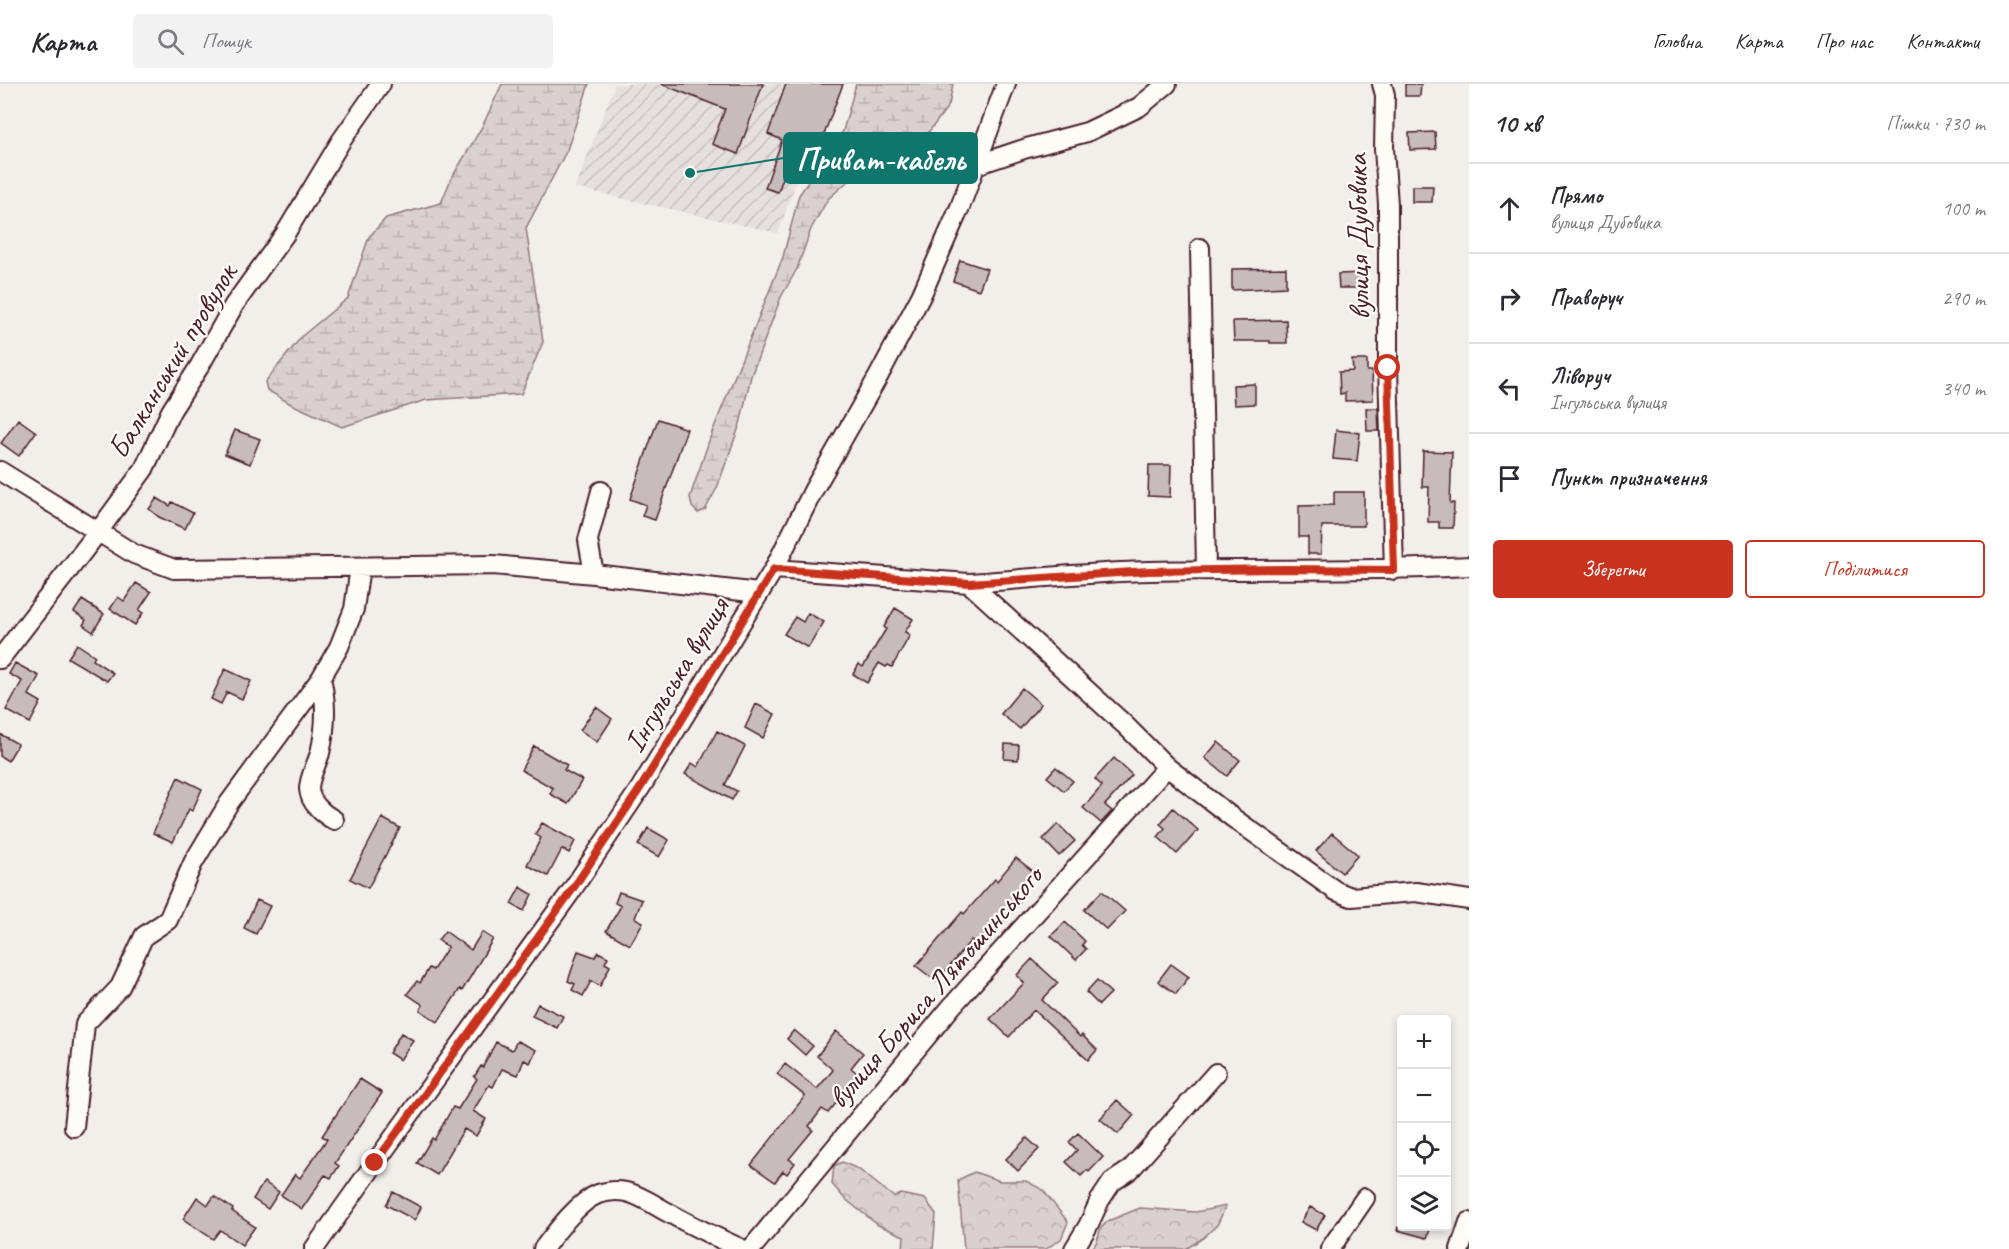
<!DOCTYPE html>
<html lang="uk">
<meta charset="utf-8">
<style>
:root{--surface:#fff;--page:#f2f2f3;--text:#2b2b33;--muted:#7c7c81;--line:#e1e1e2;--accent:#c8321e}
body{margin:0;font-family:Caveat,sans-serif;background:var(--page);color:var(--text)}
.controls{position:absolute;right:18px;bottom:18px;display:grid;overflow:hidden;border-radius:6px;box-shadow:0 3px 9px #0003}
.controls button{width:54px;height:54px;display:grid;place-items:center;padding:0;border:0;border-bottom:2px solid var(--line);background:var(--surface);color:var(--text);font:30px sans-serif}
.stop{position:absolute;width:18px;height:18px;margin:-14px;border:4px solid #c8321e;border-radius:50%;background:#fff}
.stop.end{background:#c8321e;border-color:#fff;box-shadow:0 2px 6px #0008}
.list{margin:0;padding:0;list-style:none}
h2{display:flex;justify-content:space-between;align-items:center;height:78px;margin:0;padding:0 24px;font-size:26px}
h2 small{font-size:20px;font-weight:400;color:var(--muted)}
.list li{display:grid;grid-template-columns:39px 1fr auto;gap:18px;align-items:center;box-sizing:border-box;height:90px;padding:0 24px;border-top:2px solid var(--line)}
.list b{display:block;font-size:22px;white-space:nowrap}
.list p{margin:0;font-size:20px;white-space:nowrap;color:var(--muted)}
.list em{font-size:20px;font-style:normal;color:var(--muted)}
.actions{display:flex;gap:12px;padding:18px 24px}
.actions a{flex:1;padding:14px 0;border:2px solid var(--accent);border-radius:6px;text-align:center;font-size:21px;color:var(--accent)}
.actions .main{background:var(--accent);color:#fff}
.icon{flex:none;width:33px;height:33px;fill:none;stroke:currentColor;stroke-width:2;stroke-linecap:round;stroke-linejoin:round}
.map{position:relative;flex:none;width:1469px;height:1165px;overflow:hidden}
header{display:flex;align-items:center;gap:36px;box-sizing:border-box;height:84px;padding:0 30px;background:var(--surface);border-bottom:2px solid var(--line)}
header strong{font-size:28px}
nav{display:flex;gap:33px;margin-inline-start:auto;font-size:21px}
.search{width:420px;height:54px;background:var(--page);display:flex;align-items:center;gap:15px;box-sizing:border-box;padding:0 21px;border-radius:6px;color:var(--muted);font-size:22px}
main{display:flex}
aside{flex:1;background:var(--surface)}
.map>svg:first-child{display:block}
.industrial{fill:url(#industrial-furrows)}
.forest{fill:url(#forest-crowns);stroke:#92787d;stroke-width:1.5}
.wetland{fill:url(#wetland-marsh);stroke:#92787d;stroke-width:1.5}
.building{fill:#c8bbbb;stroke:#4a1f2b;stroke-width:1.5}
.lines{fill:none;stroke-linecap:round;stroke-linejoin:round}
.minor-casing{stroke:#4a1f2b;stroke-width:22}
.minor{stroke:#fdfcf7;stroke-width:18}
.route{stroke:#c8321e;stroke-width:8}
.labels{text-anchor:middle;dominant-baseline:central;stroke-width:4.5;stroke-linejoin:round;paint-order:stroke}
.street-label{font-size:30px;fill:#4a1f2b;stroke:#fdfcf7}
.leader{fill:none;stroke:#0f766e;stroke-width:2}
.callout-dot{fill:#0f766e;stroke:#fdfcf7;stroke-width:2}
.callout{fill:#0f766e;stroke:#0f766e;stroke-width:2}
.callout-label{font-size:32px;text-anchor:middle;font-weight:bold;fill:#fff}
</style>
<header>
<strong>Карта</strong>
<div class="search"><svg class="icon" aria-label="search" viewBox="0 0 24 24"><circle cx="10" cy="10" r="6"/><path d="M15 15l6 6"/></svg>Пошук</div>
<nav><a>Головна</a><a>Карта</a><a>Про нас</a><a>Контакти</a></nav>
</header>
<main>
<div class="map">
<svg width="1469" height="1165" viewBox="0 0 1469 1165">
<defs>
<pattern id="industrial-furrows" width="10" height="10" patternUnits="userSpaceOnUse" patternTransform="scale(1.5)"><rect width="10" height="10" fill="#e5dfdd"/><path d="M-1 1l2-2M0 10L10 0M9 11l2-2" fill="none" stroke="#c6bfbe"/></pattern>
<pattern id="forest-crowns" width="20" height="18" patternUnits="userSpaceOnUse" patternTransform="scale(1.5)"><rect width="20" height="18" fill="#d9d0cf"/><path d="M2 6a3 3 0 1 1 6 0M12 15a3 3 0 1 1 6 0" fill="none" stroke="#bcb2b2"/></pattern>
<pattern id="wetland-marsh" width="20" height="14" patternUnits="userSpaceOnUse" patternTransform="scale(1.5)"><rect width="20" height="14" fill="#d9d0cf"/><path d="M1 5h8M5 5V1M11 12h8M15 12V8" fill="none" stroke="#bcb2b2"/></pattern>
</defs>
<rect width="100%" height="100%" fill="#f2efeb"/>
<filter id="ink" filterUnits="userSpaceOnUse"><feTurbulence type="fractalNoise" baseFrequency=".0167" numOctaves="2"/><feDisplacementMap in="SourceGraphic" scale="12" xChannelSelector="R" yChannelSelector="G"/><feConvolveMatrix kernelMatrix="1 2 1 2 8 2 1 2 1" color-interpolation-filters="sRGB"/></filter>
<g filter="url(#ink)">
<path class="industrial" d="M615,0H843L817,69L805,73L778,149L575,104Z"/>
<path class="forest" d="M842,1078L858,1085L894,1113L901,1110L925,1115L936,1130L933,1165H903L904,1152L878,1141L844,1114L832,1100L834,1082Z
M974,1088L1000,1097H1026L1043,1106L1068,1138L1061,1155L1046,1165H964L958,1096Z
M1226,1122L1217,1141L1203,1154L1186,1165H1092L1096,1159L1101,1144L1108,1137L1140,1124L1196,1128Z"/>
<path class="wetland" d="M502,0H589L567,66L526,144L543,258L521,310L426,316L342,343L291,320L267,306L265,298L302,252L348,214L369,153L386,134L441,119L451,95L482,43Z
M856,0H953L949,21L928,49L886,78L847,98L828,115L811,145L797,185L781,213L751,292L740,340L717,404L705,426L698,429L692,423L690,413L711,351L783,173L799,111L843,47Z"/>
<path class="building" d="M661,0H763L738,70L712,60L725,25Z
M786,0H843L817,69L795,61L778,108L765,104L782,56L768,50Z
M1405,0H1421L1420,12H1405Z
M1435,48L1436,65L1410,66L1409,49Z
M1412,102H1433L1432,118H1412Z
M960,176L987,185L979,206L953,197Z
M1286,184V203L1232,206V185Z
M1365,189L1366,204H1339L1338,190Z
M1286,236L1287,259H1270V257H1234L1233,237Z
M1352,276H1367V287H1372L1373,316L1345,317V309L1340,310L1339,288L1353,287Z
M1255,300V320L1234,321L1233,301Z
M1366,324H1378L1379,347H1367Z
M18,335L36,348L19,372L1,359Z
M658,335L687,345L655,436L642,432L646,421L630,415Z
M235,346L260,355L250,380L225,370Z
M1336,346L1360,349L1357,377L1333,375Z
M1423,367L1452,368L1450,419H1454L1453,444H1439V438H1428L1429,403H1422Z
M1149,381H1171L1170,413L1148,412Z
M1334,408H1364V442H1322L1321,470H1308V453H1299V422L1334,421Z
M157,414L170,422L172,418L193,429L185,445L159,433L149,425Z
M136,499L151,508L139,526L143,529L135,541L110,525L118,513L124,517Z
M82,516L104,530L93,548L83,541L86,536L74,528Z
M895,524L913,535L905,548L910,551L892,583L888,581L886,583L879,579L867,599L853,590L859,580L863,583L886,545L884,543Z
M808,529L824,538L808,564L784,550L795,533L803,538Z
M77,560L95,572L93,576L113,589L107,597L68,574Z
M15,579L39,592L29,611L41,618L30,639L6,626L22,597L9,590Z
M225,585L251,597L242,615L227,608L221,620L211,615Z
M1022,604L1041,620L1020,645L1001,630Z
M756,620L775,630L763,654L745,644Z
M596,623L612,635L597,658L580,646Z
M717,647L745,662L725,701L737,707L732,716L685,690L692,679L698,683Z
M0,650L18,660L8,677L0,672Z
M1218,658L1240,676L1227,692L1205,674Z
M1005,660L1019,661L1018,676L1004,675Z
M534,662L567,681L564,686L582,696L568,720L550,710L553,704L521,686Z
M1114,674L1132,691L1105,721L1112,727L1101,739L1083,724L1102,702L1095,695Z
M1056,683L1073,697L1064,707L1047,693Z
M178,693L202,705L192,727L189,725L173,758L153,749Z
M1173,724L1198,746L1177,770L1158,753L1165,744L1160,740Z
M382,734L400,744L368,804L350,795Z
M542,739L575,757L569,769L562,765L548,792L527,781L541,754L535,750Z
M1058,740L1075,757L1059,772L1043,755Z
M648,744L669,756L659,773L638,761Z
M1332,749L1358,771L1342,789L1316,767Z
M1016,774L1034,788L1014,813L1020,818L1003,838L999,835L977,860L971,856L937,898L916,882L962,828L964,830L995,795L997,797Z
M520,803L532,810L524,827L511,820Z
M1102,807L1125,827L1107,846L1084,826Z
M619,808L642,816L635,834L643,838L630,861L606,847L621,822L615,819Z
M257,816L270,822L256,850L244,844Z
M1065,838L1085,857L1082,861L1086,865L1076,876L1051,852Z
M445,847L471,866L482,848L493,855L462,907L460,905L438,938L420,926L423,921L407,910L417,897L420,899L429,884L433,886L448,863L438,856Z
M578,867L595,873L598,868L608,873L605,879L610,882L600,902L591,897L583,912L572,906L575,900L568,897Z
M1032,875L1058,899L1042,916L1080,953L1082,951L1097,966L1088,976L1034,926L1009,953L990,935L1024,899L1017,891Z
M1171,880L1189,893L1176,910L1158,897Z
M1097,896L1111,909L1099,921L1086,908Z
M538,920L563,932L557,944L532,932Z
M794,946L813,962L805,971L787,955Z
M836,947L863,969L851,984L862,993L840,1021L837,1018L828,1029L822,1025L809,1042L813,1046L789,1075L795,1079L787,1090L783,1087L775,1098L751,1081L805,1012L777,990L785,980L817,1005L833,986L817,972Z
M401,949L413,956L400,976L389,969Z
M517,957L536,966L530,979L524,976L518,991L502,985L493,1003L489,1001L473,1027L486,1035L476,1052L464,1045L437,1091L417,1079L432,1054L434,1056L453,1023L458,1025L477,995L474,993L481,982L483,983L496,958L512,966Z
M360,995L382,1009L335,1079L339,1082L331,1094L325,1091L302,1125L281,1111L295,1090L300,1094L327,1055L322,1052Z
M1117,1016L1134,1031L1118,1050L1100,1035Z
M1078,1049L1103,1073L1089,1088L1087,1086L1081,1092L1066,1078L1077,1066L1069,1058Z
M1027,1054L1039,1065L1018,1087L1006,1075Z
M264,1098L279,1108L268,1125L253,1115Z
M393,1108L421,1123L415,1136L386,1121Z
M214,1112L233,1125L232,1127L255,1143L242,1161L220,1146L213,1155L183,1135L197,1113L208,1121Z
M1310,1123L1325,1131L1316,1146L1301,1138Z
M1398,1143H1431L1427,1154L1397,1146Z"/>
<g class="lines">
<defs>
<path id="minor" d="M1382,0L1385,11L1384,65L1388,120V284L1394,486
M976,81L1027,64L1087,48L1139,23L1167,0
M1200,164L1206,486
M0,387L134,470L174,485L493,481L594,490L759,509
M774,485L969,499L1125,641L1167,683L1233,734L1336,807L1351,813L1416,808L1469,816
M594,490L588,456L601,407
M969,499C1030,495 1090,488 1151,487C1257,484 1363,488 1469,482
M0,575L98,448L144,385L171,327L199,283L234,221L285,150L341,57L381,0
M321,594C327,619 326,644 320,669C317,680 309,693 309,705C310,719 323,730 334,736
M74,1043L85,940L120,903L144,852L168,836L193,779L229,719L321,594L339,563L354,525L360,483
M314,1165L375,1079L570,809L641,703L774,485L814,405L878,293L921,212L960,123L1006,0
M543,1165C556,1148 578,1118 598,1110C607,1107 617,1106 626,1108C641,1111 657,1123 671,1130C694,1143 718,1154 742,1165
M751,1165L952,922L1167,683
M1074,1165L1088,1142L1100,1116L1112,1098L1130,1086L1216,989
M1330,1165L1365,1114
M1460,1165L1469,1138"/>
</defs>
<use href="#minor" class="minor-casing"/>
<use href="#minor" class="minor"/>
</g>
</g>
<g class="lines" filter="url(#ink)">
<path class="route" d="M375,1079L570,809L641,703L774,485L969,499L1148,487L1285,485L1394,486L1388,284"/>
</g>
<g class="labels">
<g class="street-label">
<text transform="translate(1358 153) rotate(-91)">вулиця Дубовика</text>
<text transform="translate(172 277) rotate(-59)">Балканський провулок</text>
<text transform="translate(676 591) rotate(-59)">Інгульська вулиця</text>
<text transform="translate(935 903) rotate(-49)">вулиця Бориса Лятошинського</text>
</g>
</g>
<path class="leader" d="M690 89L784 74"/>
<circle class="callout-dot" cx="690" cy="89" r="6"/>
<rect class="callout" x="784" y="49" width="193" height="50" rx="6"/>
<g class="callout-label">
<text x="881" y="86">Приват-кабель</text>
</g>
</svg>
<div class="controls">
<button>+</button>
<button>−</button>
<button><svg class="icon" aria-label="locate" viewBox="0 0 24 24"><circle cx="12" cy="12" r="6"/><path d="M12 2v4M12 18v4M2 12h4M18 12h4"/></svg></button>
<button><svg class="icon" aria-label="layers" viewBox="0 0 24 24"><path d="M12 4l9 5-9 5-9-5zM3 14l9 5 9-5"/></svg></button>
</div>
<div class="stop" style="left:1388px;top:284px"></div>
<div class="stop end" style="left:375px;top:1079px"></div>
</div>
<aside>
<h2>10 хв<small>Пішки · 730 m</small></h2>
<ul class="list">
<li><svg class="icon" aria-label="ahead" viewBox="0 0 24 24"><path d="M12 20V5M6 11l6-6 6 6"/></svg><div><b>Прямо</b><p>вулиця Дубовика</p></div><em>100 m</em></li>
<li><svg class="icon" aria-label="right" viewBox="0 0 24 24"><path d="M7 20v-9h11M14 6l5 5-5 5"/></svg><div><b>Праворуч</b></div><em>290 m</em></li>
<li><svg class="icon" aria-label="left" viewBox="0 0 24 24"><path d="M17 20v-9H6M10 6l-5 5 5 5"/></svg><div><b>Ліворуч</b><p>Інгульська вулиця</p></div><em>340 m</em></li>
<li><svg class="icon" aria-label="arrive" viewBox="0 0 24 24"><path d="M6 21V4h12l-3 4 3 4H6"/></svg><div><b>Пункт призначення</b></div></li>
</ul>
<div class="actions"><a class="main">Зберегти</a><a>Поділитися</a></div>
</aside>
</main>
